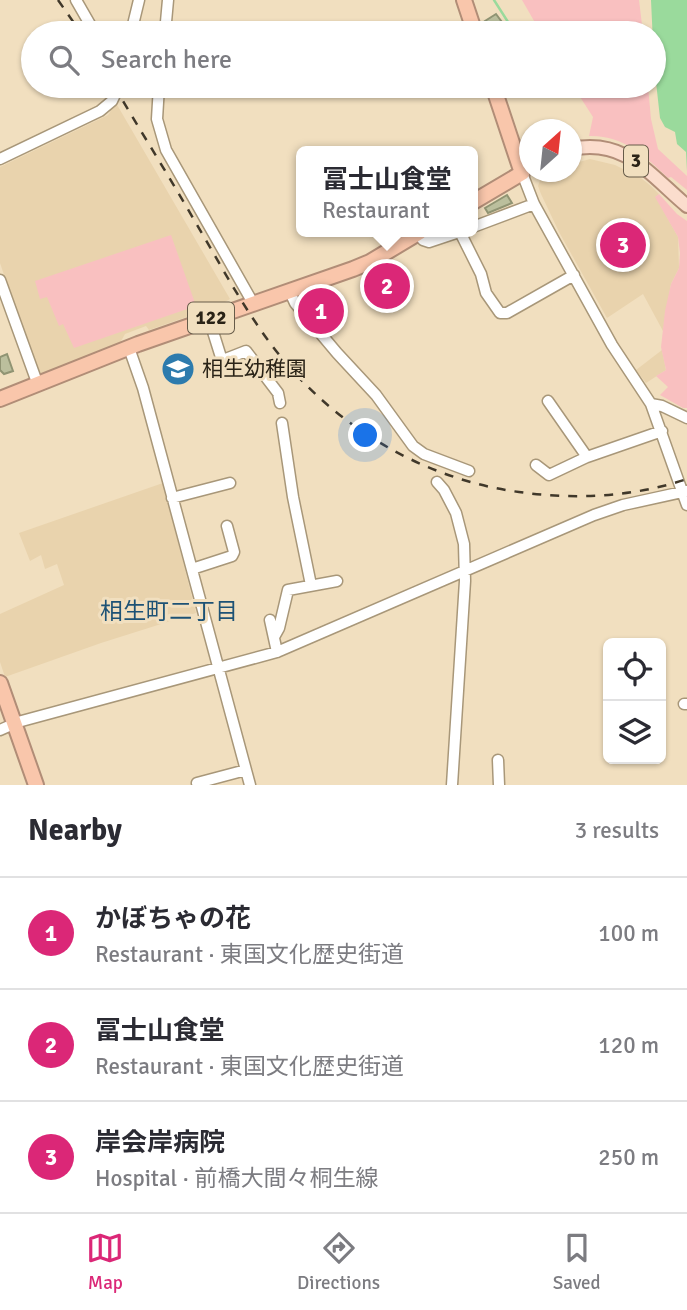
<!DOCTYPE html>
<meta charset="utf-8">
<style>
:root{--surface:#fff;--page:#f7f7f7;--text:#2b2b33;--muted:#7c7c81;--line:#e1e1e2;--accent:#db2777}
body{margin:0;font-family:Signika,"Noto Sans JP",sans-serif;background:var(--page);color:var(--text)}
.controls{position:absolute;right:21px;bottom:21px;display:grid;overflow:hidden;border-radius:10px;box-shadow:0 2px 5px #0004}
.controls button{width:63px;height:63px;display:grid;place-items:center;padding:0;border:0;border-bottom:2px solid var(--line);background:var(--surface);color:var(--text);font:35px sans-serif}
.compass{position:absolute;left:519px;top:119px;width:63px;height:63px;border-radius:50%;background:var(--surface);box-shadow:0 2px 5px #0004;rotate:27deg}
.you{position:absolute;left:366px;top:436px;width:24px;height:24px;margin:-18px;border:5px solid #fff;border-radius:50%;background:#1a73e8;box-shadow:0 0 0 10px #1a73e833}
.badge{display:grid;place-items:center;width:46px;height:46px;border-radius:50%;background:var(--accent);color:#fff;font-size:23px;font-weight:700}
.pin{position:absolute;translate:-50% -50%;border:4px solid #fff;box-shadow:0 2px 7px #0006}
.popup{position:absolute;left:296px;top:146px;width:182px;height:91px;box-sizing:border-box;display:grid;place-content:center;border-radius:10px;background:var(--surface);filter:drop-shadow(0 2px 5px #0005);font-size:23px;white-space:nowrap;color:var(--muted)}
.popup b{font-size:26px;color:var(--text)}
.popup::after{content:'';position:absolute;left:50%;top:100%;margin-left:-14px;border:14px solid transparent;border-top-color:var(--surface)}
.list{margin:0;padding:0;list-style:none}
h2{display:flex;justify-content:space-between;align-items:center;height:91px;margin:0;padding:0 28px;font-size:30px}
h2 small{font-size:23px;font-weight:400;color:var(--muted)}
.list li{display:grid;grid-template-columns:46px 1fr auto;gap:21px;align-items:center;box-sizing:border-box;height:112px;padding:0 28px;border-top:2px solid var(--line)}
.list b{display:block;font-size:26px;white-space:nowrap}
.list p{margin:0;font-size:23px;white-space:nowrap;color:var(--muted)}
.list em{font-size:23px;font-style:normal;color:var(--muted)}
.icon{flex:none;width:38px;height:38px;fill:none;stroke:currentColor;stroke-width:2;stroke-linecap:round;stroke-linejoin:round}
.map{position:relative;flex:none;width:687px;height:785px;overflow:hidden}
.search{position:absolute;background:var(--surface);box-shadow:0 2px 5px #0004;left:21px;right:21px;top:21px;height:77px;display:flex;align-items:center;gap:18px;box-sizing:border-box;padding:0 24px;border-radius:38px;color:var(--muted);font-size:26px}
.sheet{height:427px;background:var(--surface)}
nav{display:flex;justify-content:space-around;align-items:center;box-sizing:border-box;height:98px;border-top:2px solid var(--line);background:var(--surface);font-size:19px;color:var(--muted)}
nav a{display:grid;justify-items:center;gap:4px}
nav .on{color:var(--accent)}
.map>svg:first-child{display:block}
.built{fill:#e9d3ad}
.green{fill:#f9c0c0}
.water{fill:#9ada9c}
.lines{fill:none;stroke-linecap:round;stroke-linejoin:round}
.stream{stroke:#9ada9c;stroke-width:2.5}
.building{fill:#bbbf9d;stroke:#909473;stroke-width:2}
.minor-casing{stroke:#a89779;stroke-width:13}
.major-casing{stroke:#b18d77;stroke-width:16}
.highway-casing{stroke:#b18d77;stroke-width:18}
.minor{stroke:#fff;stroke-width:10}
.major{stroke:#fbddcd;stroke-width:12}
.highway{stroke:#f9c6ab;stroke-width:14}
.rail{stroke:#40382a;stroke-width:2.5;stroke-dasharray:9 9;stroke-linecap:butt}
.labels{text-anchor:middle;dominant-baseline:central;stroke-width:6;stroke-linejoin:round;paint-order:stroke}
.shield{fill:#f1dfbf;stroke:#665b49;stroke-width:2}
.shield-label{font-size:19px;font-weight:bold;fill:#2a2317}
.poi-label{font-size:21px;fill:#2a2317;stroke:#f1dfbf;text-anchor:start}
.neighbourhood-label{font-size:23px;fill:#1d5275;stroke:#f1dfbf}
</style>
<div class="map">
<svg width="687" height="785" viewBox="0 0 687 785">
<rect width="100%" height="100%" fill="#f1dfbf"/>
<path class="built" d="M116,103L230,299L218,306L149,330L146,326L125,334L120,343L38,376L0,263V167L108,115Z
M590,159L615,165L641,178L651,186L659,194L656,197L678,237L679,268L671,284L663,331L643,294L607,318L559,232L541,194L538,186L542,175L551,172H572V164Z
M662,350L666,370L646,383L636,370Z
M163,483L196,613L101,643L5,677L0,662V614L64,585L57,564L45,569L41,555L30,561L19,533Z"/>
<path class="green" d="M522,0H639L643,33H541Z
M573,86H648L651,119L658,149L687,176V190L671,177L668,178C644,155 623,135 589,136L593,117Z
M659,194L677,214L687,221V408H683L660,395L668,387L656,376L666,370L661,347L665,311L671,284L679,268L680,253L678,237L655,197Z
M171,235L196,306L74,348L63,324L59,326L47,297L40,299L35,281Z"/>
<path class="water" d="M651,0H687V171L686,152L677,144L675,132L665,127L660,118L654,64Z"/>
<g class="lines">
<path class="stream" d="M494,0L515,33
M556,32L584,26L597,33"/>
</g>
<path class="building" d="M496,14L510,33H493L485,21Z
M507,195L512,203L488,213L485,208Z
M7,354L13,371L4,374L0,370V357Z"/>
<g class="lines">
<defs>
<path id="minor" d="M76,0L95,33
M131,33L139,0
M165,33L168,0
M159,86L157,119L166,150L253,303
M0,159L100,111L112,101L119,86
M522,173L534,204L612,345L651,404L687,505
M473,227L534,204
M460,232L481,274L486,293L500,313H507L574,275
M418,233L423,240L429,242L459,232
M0,280L38,385
M289,290L295,303L337,353L376,395L413,446L424,454L469,471
M209,319L225,370
M129,348L143,388L250,785
M223,360L246,351L278,393L280,403
M651,404L662,406L687,418
M282,423L293,497L311,585
M587,457L662,431
M536,465L549,475L587,457L548,401
M437,482L444,490L456,513L464,544L465,581L452,785
M172,498L230,483
M192,569L232,556L234,552L227,526
M270,620L277,652
M274,637L279,628L288,590L337,581
M684,704H687
M0,730L18,722L277,652L594,515L623,505L687,491
M498,760L499,785
M197,783L246,770"/>
<path id="major" d="M572,149C625,138 650,175 687,206"/>
<path id="highway" d="M464,0L475,33
M473,202L522,173L493,86
M0,399L138,344L353,269L370,262L420,232
M0,683L36,785"/>
</defs>
<use href="#minor" class="minor-casing"/>
<use href="#major" class="major-casing"/>
<use href="#highway" class="highway-casing"/>
<use href="#minor" class="minor"/>
<use href="#major" class="major"/>
<use href="#highway" class="highway"/>
<path class="rail" d="M58,0L81,33
M114,86C140,130 167,173 193,218C221,265 246,314 281,357C339,429 427,480 519,492C574,500 634,497 687,479"/>
</g>
<defs>
<symbol id="school-disc" viewBox="-11 -11 22 22"><circle r="9.5" fill="#2d7bad" stroke="#f1dfbf"/><path d="M0-5L7-2L0 1L-7-2ZM-4 1L0 2.5L4 1V4Q0 6-4 4Z" fill="#fff"/></symbol>
</defs>
<g fill-rule="evenodd">
<use href="#school-disc" x="159" y="350" width="38" height="38"/>
</g>
<g class="labels">
<g class="shield">
<rect x="624" y="145.5" width="24" height="31" rx="5"/>
<rect x="188" y="302.5" width="46" height="31" rx="5"/>
</g>
<g class="shield-label">
<text x="636" y="161">3</text>
<text x="211" y="318">122</text>
</g>
<g class="poi-label">
<text x="202" y="369">相生幼稚園</text>
</g>
<g class="neighbourhood-label">
<text x="169" y="611">相生町二丁目</text>
</g>
</g>
</svg>
<div class="controls">
<button><svg class="icon" aria-label="locate" viewBox="0 0 24 24"><circle cx="12" cy="12" r="6"/><path d="M12 2v4M12 18v4M2 12h4M18 12h4"/></svg></button>
<button><svg class="icon" aria-label="layers" viewBox="0 0 24 24"><path d="M12 4l9 5-9 5-9-5zM3 14l9 5 9-5"/></svg></button>
</div>
<svg class="compass" viewBox="-18 -18 36 36"><path d="M0-13l5 13h-10z" fill="#e53935"/><path d="M0 13l5-13h-10z" fill="#7c7c81"/></svg>
<div class="you"></div>
<div class="pin badge" style="left:321px;top:311px">1</div>
<div class="pin badge" style="left:387px;top:286px">2</div>
<div class="popup"><b>冨士山食堂</b>Restaurant</div>
<div class="pin badge" style="left:623px;top:245px">3</div>
<div class="search"><svg class="icon" aria-label="search" viewBox="0 0 24 24"><circle cx="10" cy="10" r="6"/><path d="M15 15l6 6"/></svg>Search here</div>
</div>
<section class="sheet">
<h2>Nearby<small>3 results</small></h2>
<ul class="list">
<li><span class="badge">1</span><div><b>かぼちゃの花</b><p>Restaurant · 東国文化歴史街道</p></div><em>100 m</em></li>
<li><span class="badge">2</span><div><b>冨士山食堂</b><p>Restaurant · 東国文化歴史街道</p></div><em>120 m</em></li>
<li><span class="badge">3</span><div><b>岸会岸病院</b><p>Hospital · 前橋大間々桐生線</p></div><em>250 m</em></li>
</ul>
</section>
<nav>
<a class="on"><svg class="icon" aria-label="map" viewBox="0 0 24 24"><path d="M3 6l6-2 6 2 6-2v14l-6 2-6-2-6 2zM9 4v14M15 6v14"/></svg>Map</a>
<a><svg class="icon" aria-label="directions" viewBox="0 0 24 24"><path d="M12 3l9 9-9 9-9-9zM9 14v-3h6M13 9l2 2-2 2"/></svg>Directions</a>
<a><svg class="icon" aria-label="saved" viewBox="0 0 24 24"><path d="M7 4h10v16l-5-4-5 4z"/></svg>Saved</a>
</nav>
